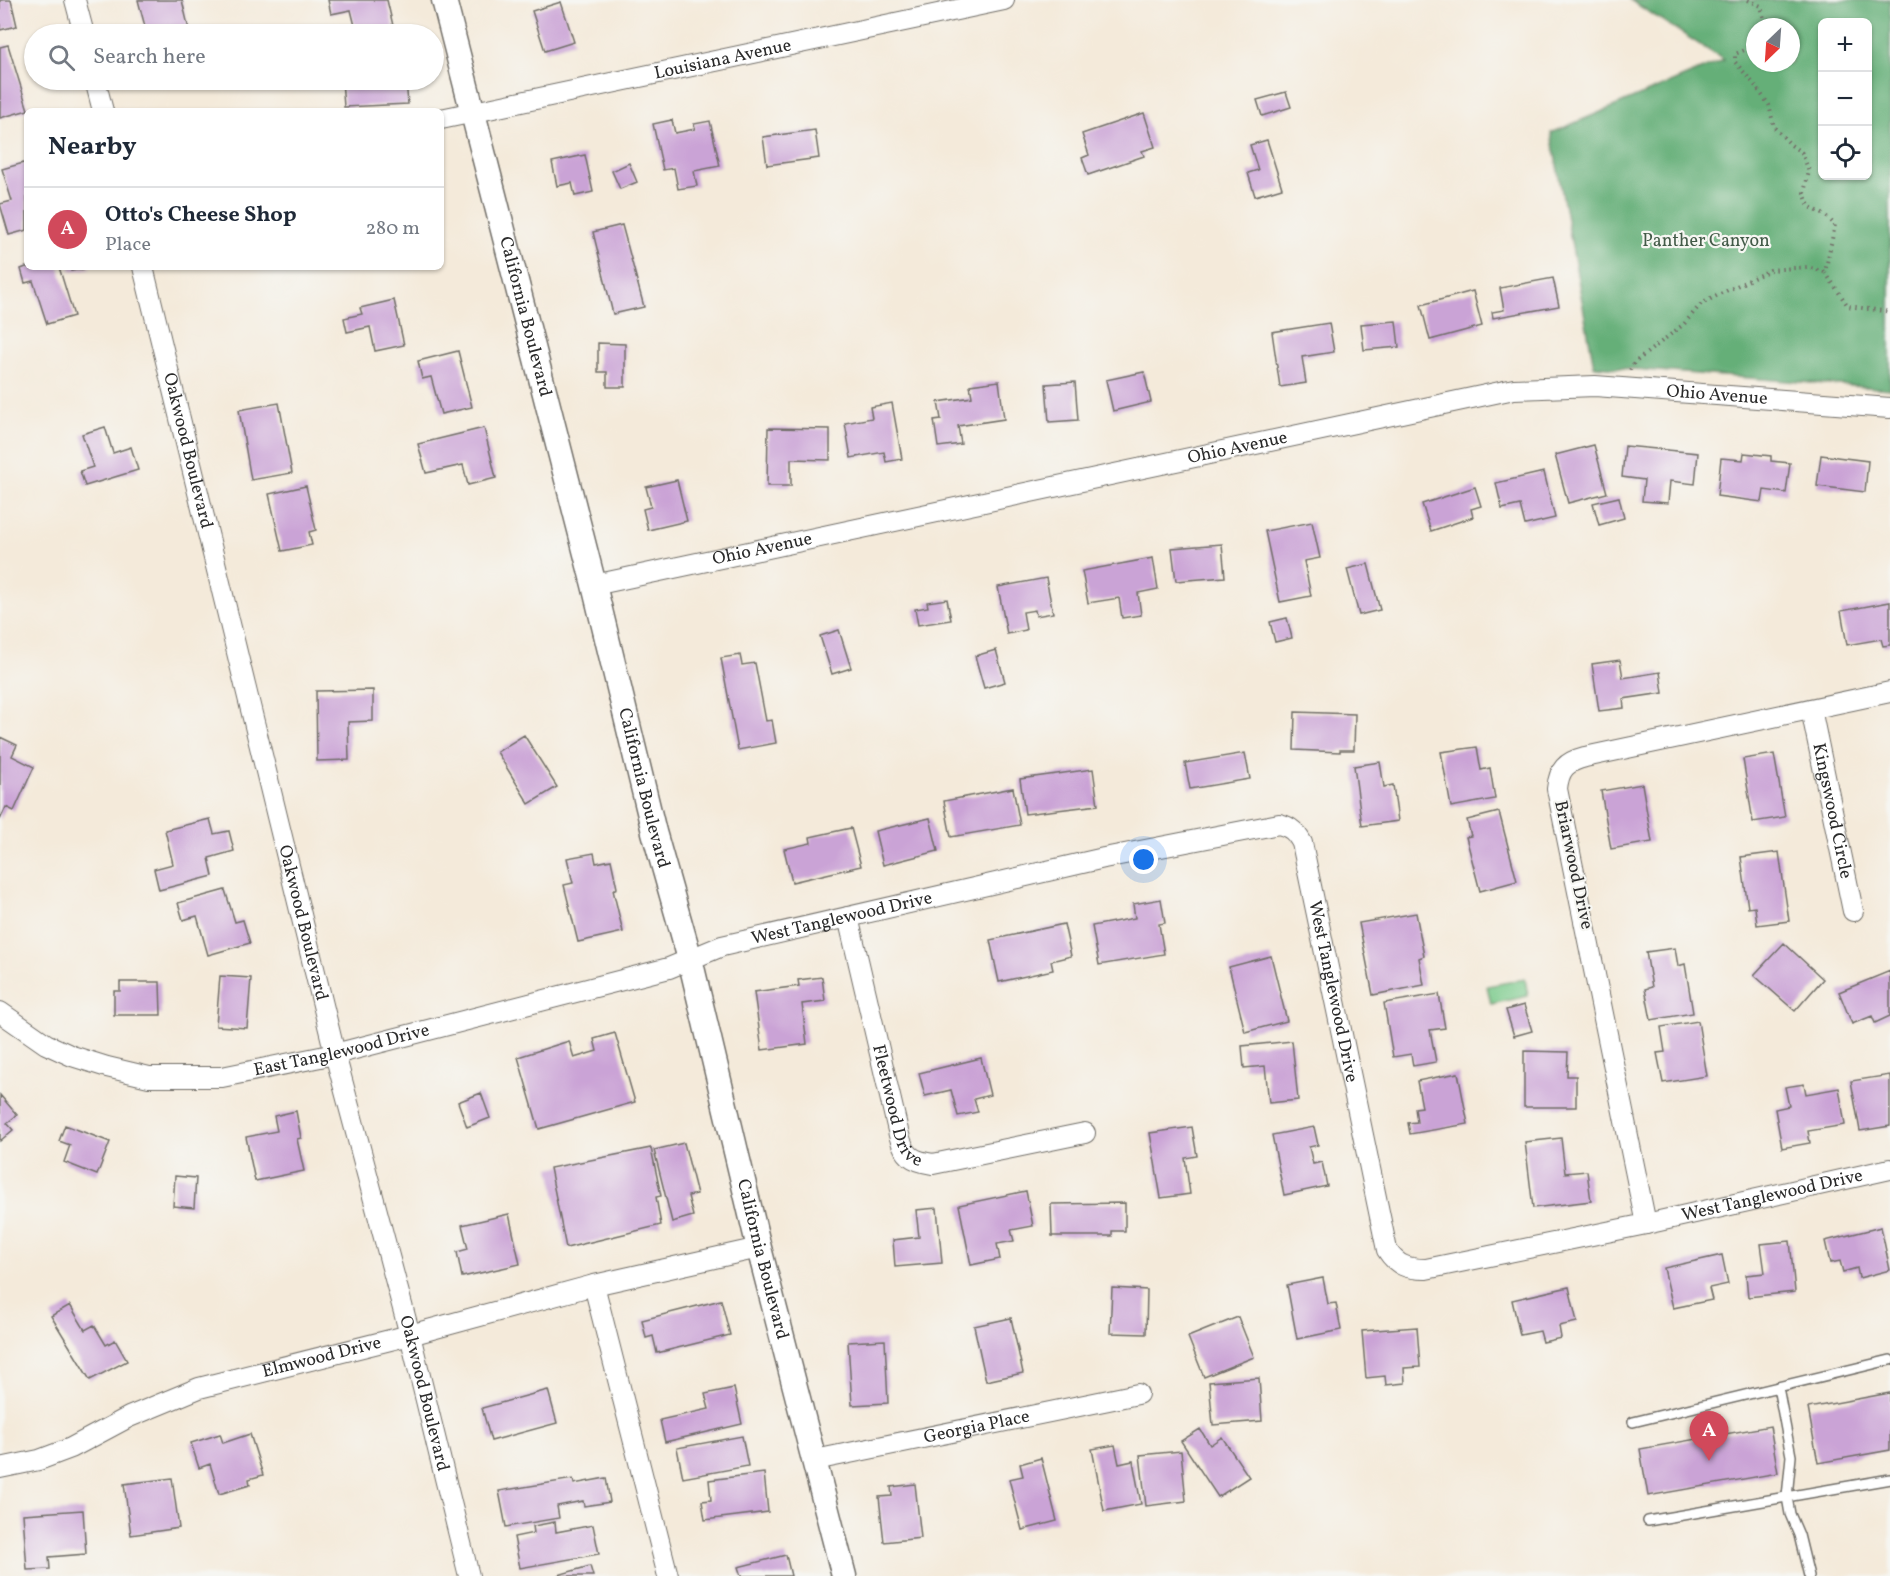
<!DOCTYPE html>
<meta charset="utf-8">
<style>
:root{--surface:#fff;--page:#f2f2f3;--text:#1f2937;--muted:#747a83;--line:#e0e1e3;--accent:#d1495b}
body{margin:0;font-family:Vollkorn,serif;background:var(--page);color:var(--text)}
.controls{position:absolute;right:18px;top:18px;display:grid;overflow:hidden;border-radius:9px;box-shadow:0 2px 4px #0004}
.controls button{width:54px;height:54px;display:grid;place-items:center;padding:0;border:0;border-bottom:2px solid var(--line);background:var(--surface);color:var(--text);font:30px sans-serif}
.compass{position:absolute;left:1746px;top:18px;width:54px;height:54px;border-radius:50%;background:var(--surface);box-shadow:0 2px 4px #0004;rotate:205deg}
.you{position:absolute;left:1144px;top:860px;width:21px;height:21px;margin:-15px;border:4px solid #fff;border-radius:50%;background:#1a73e8;box-shadow:0 0 0 9px #1a73e833}
.badge{display:grid;place-items:center;width:39px;height:39px;border-radius:50%;background:var(--accent);color:#fff;font-size:20px;font-weight:700}
.pin{position:absolute;translate:-50% -50px;filter:drop-shadow(0 2px 3px #0008)}
.pin::after{content:'';position:absolute;top:32px;width:21px;height:18px;background:inherit;clip-path:polygon(0 0,100% 0,50% 100%)}
.list{margin:0;padding:0;list-style:none}
h2{display:flex;justify-content:space-between;align-items:center;height:78px;margin:0;padding:0 24px;font-size:26px}
h2 small{font-size:20px;font-weight:400;color:var(--muted)}
.list li{display:grid;grid-template-columns:39px 1fr auto;gap:18px;align-items:center;box-sizing:border-box;height:84px;padding:0 24px;border-top:2px solid var(--line)}
.list b{display:block;font-size:22px;white-space:nowrap}
.list p{margin:0;font-size:20px;white-space:nowrap;color:var(--muted)}
.list em{font-size:20px;font-style:normal;color:var(--muted)}
.icon{flex:none;width:33px;height:33px;fill:none;stroke:currentColor;stroke-width:2;stroke-linecap:round;stroke-linejoin:round}
.map{position:relative;flex:none;width:1890px;height:1576px;overflow:hidden}
.search{position:absolute;background:var(--surface);box-shadow:0 2px 4px #0004;left:24px;top:24px;width:420px;height:66px;display:flex;align-items:center;gap:15px;box-sizing:border-box;padding:0 21px;border-radius:33px;color:var(--muted);font-size:22px}
.panel{position:absolute;background:var(--surface);box-shadow:0 2px 4px #0004;left:24px;top:108px;width:420px;height:162px;border-radius:9px}
.map>svg:first-child{display:block}
.green{fill:#7ccb8c;stroke:#547b5c;stroke-width:1.5}
.forest{fill:#65af78;stroke:#486d52;stroke-width:1.5;fill-rule:evenodd}
.building{fill:#caa3d6}
.lines{fill:none;stroke-linecap:round;stroke-linejoin:round}
.service-casing{stroke:#716e68;stroke-width:12}
.minor-casing{stroke:#716e68;stroke-width:22}
.tertiary-casing{stroke:#716e68;stroke-width:27}
.path{stroke:#716e68;stroke-width:4;stroke-dasharray:1.5 4.5;stroke-linecap:butt}
.service{stroke:#fff;stroke-width:9}
.minor{stroke:#fff;stroke-width:20}
.tertiary{stroke:#fff;stroke-width:24}
.labels{text-anchor:middle;dominant-baseline:central;stroke-width:4.5;stroke-linejoin:round;paint-order:stroke}
.street-label{font-size:18px;fill:#2b2b2b;stroke:#f6f6f2}
.park-label{font-size:18px;fill:#435b48;stroke:#f6f6f2}
</style>
<div class="map">
<svg width="1890" height="1576" viewBox="0 0 1890 1576">
<rect width="100%" height="100%" fill="#f6f6f2"/>
<filter id="ink" filterUnits="userSpaceOnUse"><feTurbulence type="fractalNoise" baseFrequency=".0167" numOctaves="2"/><feDisplacementMap in="SourceGraphic" scale="12" xChannelSelector="R" yChannelSelector="G"/><feConvolveMatrix kernelMatrix="1 2 1 2 8 2 1 2 1" color-interpolation-filters="sRGB"/></filter>
<filter id="wash" filterUnits="userSpaceOnUse"><feTurbulence type="fractalNoise" baseFrequency=".008" numOctaves="4" result="noise"/><feDisplacementMap in="SourceGraphic" scale="24" xChannelSelector="R" yChannelSelector="G"/><feGaussianBlur stdDeviation="1.35" result="paint"/><feColorMatrix in="noise" values="0 0 0 0 0 0 0 0 0 0 0 0 0 0 0 0 0 1.4 0 .05"/><feComposite in="paint" operator="in"/></filter>
<g filter="url(#wash)">
<rect width="100%" height="100%" fill="#f4eada"/>
<path class="green" d="M1525,979L1528,996L1491,1004L1487,986Z"/>
<path class="forest" d="M1630,0H1890V389L1594,366L1551,133L1724,60ZM1822,22H1868V176H1822ZM1755,27H1791V63H1755Z"/>
<g id="blocks">
<path class="building" d="M0,0H11L17,26L0,30Z
M138,0H182L190,34H147Z
M328,0H387L395,34H357L351,10L331,14Z
M561,2L574,42L545,51L532,11Z
M8,45L28,110L0,118V47Z
M342,80H406L408,104L344,107Z
M1286,92L1291,107L1262,116L1257,100Z
M1144,113L1155,147L1142,151L1144,156L1088,175L1082,158L1089,155L1082,134Z
M672,120L675,133L695,129L694,124L710,121L720,166L694,171L697,186L678,189L674,168L663,170L653,124Z
M815,130L819,158L767,165L763,137Z
M1267,140L1282,188L1255,196L1248,173L1258,170L1250,145Z
M585,155L593,192L575,196L572,183L557,186L552,162Z
M27,162V230L9,235L0,204L12,201L2,169Z
M629,163L637,182L620,189L612,171Z
M622,225L644,307L613,314L593,232Z
M26,267H59L74,316L47,324L33,281L25,283L21,269Z
M70,267H90V268L71,271Z
M1553,278L1559,306L1493,318L1492,312L1504,310L1500,288Z
M1473,291L1482,326L1430,340L1421,305Z
M394,300L404,345L375,351L370,327L347,332L344,318L362,314L360,308Z
M1396,321L1399,347L1364,350L1361,324Z
M1329,323L1334,352L1302,357L1306,383L1280,387L1272,332Z
M598,343L625,344V387H607V372H598Z
M458,351L472,407L441,414L431,377L422,379L418,361Z
M1144,372L1151,402L1113,411L1106,380Z
M999,381L1004,419L958,426L961,444L938,447L934,420L941,419L938,402L972,397L970,385Z
M1075,382L1078,420L1049,422L1046,384Z
M279,403L292,473L251,480L239,410Z
M892,403L902,459L886,462L884,452L851,458L845,423L872,418L870,407Z
M105,427L113,453L131,447L138,470L85,486L80,471L93,467L82,434Z
M484,428L496,478L468,485L463,465L426,473L418,444Z
M768,428L830,429V460L791,459V486H767Z
M1594,445L1607,493L1568,503L1555,455Z
M1625,446L1698,453L1695,484L1670,481L1668,503L1642,501L1644,480L1622,477Z
M1744,453L1771,456V461L1790,463L1786,493L1764,490L1762,502L1717,496L1721,458L1743,460Z
M1821,455L1868,461L1865,492L1817,486Z
M1544,472L1555,518L1525,525L1520,505L1502,509L1496,483Z
M677,480L687,521L648,530L643,509L651,507L646,487Z
M306,486L316,530L309,532L312,545L282,551L269,494Z
M1475,487L1481,506L1471,509L1473,517L1431,531L1422,504Z
M1619,497L1624,518L1599,525L1593,503Z
M1312,522L1320,558L1304,561L1311,596L1280,602L1265,531Z
M1222,544L1225,577L1176,581L1172,548Z
M1153,558L1158,589L1138,593L1141,615L1122,618L1119,598L1088,603L1082,571Z
M1368,564L1380,610L1359,615L1347,569Z
M1046,578L1053,613L1036,616L1035,610L1023,612L1026,630L1007,634L998,587Z
M947,599L951,620L918,625L915,609L928,607L927,602Z
M1890,602V645L1883,646L1881,639L1847,645L1841,611Z
M1287,618L1292,638L1275,642L1270,622Z
M839,630L851,668L832,674L820,636Z
M996,650L1005,682L984,688L975,656Z
M740,655L742,665L755,663L766,721L772,720L776,743L738,750L721,658Z
M1620,660L1623,678L1660,672L1663,693L1623,699L1624,708L1599,711L1592,664Z
M373,690V721L348,722L349,760L317,761L316,691Z
M1295,712L1355,714L1354,750H1340V752L1294,750Z
M524,735L557,787L529,804L497,752Z
M0,737L17,745L12,756L34,767L14,811L6,807L0,820Z
M1477,747L1481,770L1490,768L1495,799L1451,807L1441,752Z
M1245,753L1250,779L1190,789L1185,763Z
M1774,754L1785,817L1753,822L1743,759Z
M1380,762L1384,787L1393,785L1398,821L1362,826L1354,766Z
M1093,769L1098,805L1025,814L1020,779Z
M1642,784L1652,842L1611,849L1601,791Z
M1013,788L1020,825L951,837L944,801Z
M1499,812L1517,881L1480,891L1466,837L1471,836L1467,820Z
M930,818L938,851L883,865L875,831Z
M210,819L214,834L229,831L234,851L209,858L213,876L159,890L154,869L173,864L165,830Z
M851,828L861,866L792,882L784,849L811,843L810,837Z
M1779,852L1789,921L1757,925L1755,907L1748,908L1741,857Z
M594,853L596,863L611,860L617,888L613,890L623,932L578,942L564,885L573,883L567,858Z
M225,890L235,922L243,920L250,943L208,955L197,916L183,920L178,903Z
M1161,899L1165,923L1159,924L1164,954L1099,965L1092,926L1135,918L1133,904Z
M1416,913L1424,956L1419,958L1424,985L1373,995L1359,923Z
M1064,924L1071,956L1051,961L1053,970L999,982L990,940Z
M1784,943L1823,979L1795,1011L1754,975Z
M1675,948L1678,966L1685,964L1693,1013L1651,1020L1645,989L1652,987L1646,952Z
M1271,956L1287,1021L1245,1032L1229,967Z
M1890,971V1016L1875,1023L1872,1016L1852,1024L1839,992Z
M220,976L251,978L247,1028L216,1026Z
M822,977L825,1001L802,1004L807,1044L762,1050L754,992L799,986L798,980Z
M120,982H160L161,1015H114V991H120Z
M1439,994L1445,1028L1430,1030L1436,1062L1413,1066L1411,1054L1393,1057L1384,1003Z
M1524,1005L1532,1031L1514,1036L1506,1010Z
M1698,1021L1707,1076L1663,1083L1657,1053L1665,1052L1661,1027Z
M615,1033L635,1102L539,1129L518,1057L569,1041L574,1058L597,1051L594,1039Z
M1292,1041L1298,1100L1269,1103L1265,1066L1244,1068L1242,1046Z
M1524,1051L1568,1052L1567,1076H1576V1107H1524Z
M981,1058L990,1095L974,1099L978,1112L958,1116L951,1090L925,1096L919,1073Z
M1458,1073L1468,1124L1410,1134L1408,1123L1417,1122L1415,1108L1422,1107L1417,1081Z
M1890,1075V1126L1860,1131L1851,1081Z
M1804,1084L1806,1094L1839,1088L1845,1125L1808,1131L1810,1143L1782,1148L1775,1109L1789,1106L1785,1087Z
M481,1093L490,1118L467,1127L458,1102Z
M0,1095L17,1115L7,1123L13,1130L0,1141Z
M296,1111L301,1138L297,1139L304,1171L255,1181L246,1137L277,1131L274,1116Z
M65,1125L110,1142L97,1175L64,1162L70,1145L59,1141Z
M1192,1127L1197,1156L1185,1158L1190,1194L1161,1198L1150,1133Z
M1314,1127L1318,1145L1309,1147L1313,1164L1322,1162L1327,1186L1284,1195L1272,1135Z
M1561,1138L1565,1173L1587,1171L1591,1201L1533,1208L1525,1142Z
M684,1143L697,1194L688,1196L693,1216L672,1222L654,1150Z
M651,1148L661,1196L656,1197L661,1225L566,1248L550,1168Z
M175,1176L196,1178L194,1208L173,1206Z
M1026,1191L1033,1226L1011,1230L1014,1241L997,1244L1000,1259L971,1265L959,1205Z
M1125,1203V1231H1112V1236H1052L1051,1204Z
M937,1208L942,1263L895,1267L893,1240L919,1237L916,1210Z
M509,1214L520,1264L462,1277L457,1252L468,1249L462,1225Z
M1881,1227L1890,1270L1859,1278L1857,1268L1843,1272L1840,1261L1830,1263L1825,1241Z
M1790,1241L1795,1292L1748,1297L1746,1275L1765,1273L1761,1244Z
M1722,1255L1728,1284L1709,1288L1712,1300L1673,1308L1664,1268Z
M1323,1278L1328,1304L1336,1303L1341,1330L1297,1339L1287,1285Z
M1569,1287L1577,1322L1559,1326L1561,1338L1543,1342L1540,1331L1520,1335L1512,1300Z
M1112,1288L1147,1290L1146,1334L1110,1333Z
M721,1300L730,1335L657,1353L653,1336L646,1338L642,1320Z
M70,1305L85,1330L94,1325L106,1345L115,1340L127,1361L90,1380L51,1316Z
M1238,1317L1254,1357L1204,1377L1188,1337Z
M1011,1318L1023,1373L986,1381L974,1326Z
M1417,1327L1420,1367L1404,1368L1405,1383L1386,1385L1385,1376L1366,1378L1362,1331Z
M885,1340L888,1403L852,1405L848,1342Z
M1259,1378L1262,1421L1213,1425L1209,1382Z
M734,1388L742,1424L665,1442L660,1420L709,1409L705,1394Z
M548,1390L557,1423L491,1441L482,1408Z
M1890,1393V1450L1818,1463L1808,1408Z
M1770,1426L1778,1473L1648,1496L1640,1449Z
M1200,1429L1210,1445L1222,1437L1249,1477L1218,1497L1181,1441Z
M220,1434L223,1443L250,1434L263,1475L249,1479L250,1485L219,1494L210,1464L199,1468L191,1443Z
M742,1436L748,1466L683,1478L677,1448Z
M1115,1445L1119,1464L1133,1461L1141,1504L1104,1511L1092,1449Z
M1181,1451L1186,1501L1146,1506L1140,1455Z
M1041,1458L1057,1521L1022,1530L1009,1479L1023,1476L1020,1464Z
M764,1473L768,1512L705,1520L702,1501L711,1500L709,1480Z
M172,1478L179,1528L131,1535L124,1484Z
M606,1478L610,1502L584,1506L583,1501L557,1506L559,1518L506,1527L499,1491L573,1479L574,1484Z
M915,1484L921,1538L884,1542L879,1497L892,1496L891,1487Z
M83,1510L86,1554L49,1557L50,1569L27,1570L23,1514Z
M555,1522L556,1532L593,1525L599,1554L520,1568L514,1537L534,1533L533,1526Z
M786,1555L791,1576H741L738,1567Z
M590,1566L593,1576H558V1575Z"/>
</g>
</g>
<g filter="url(#ink)">
<use href="#blocks" fill-opacity="0" stroke="#716e68" stroke-width="1.5"/>
<g class="lines">
<defs>
<path id="service" d="M1778,1387L1791,1456L1787,1497L1790,1514L1799,1535L1809,1576
M1633,1422L1890,1360
M1648,1521L1890,1479"/>
<g id="minor">
<path d="M75,0L84,34"/>
<path d="M95,80L103,111"/>
<path id="s1" d="M441,119L1004,0"/>
<path id="s2" d="M143,267L335,1054L410,1335L469,1576"/>
<path id="s3" d="M594,585L1514,389L1595,386L1890,408"/>
<path id="s4" d="M1811,709L1853,911"/>
<path id="s5" d="M848,917L899,1135C905,1156 912,1161 933,1164L1085,1133"/>
<path id="s6" d="M0,1012L46,1044L72,1056L107,1067L149,1077H222L335,1054L669,968L722,946L1104,858L1279,824C1291,827 1296,832 1302,843L1387,1250C1397,1266 1408,1269 1426,1269L1646,1224L1890,1169"/>
<path d="M1646,1224L1557,789C1559,769 1566,762 1585,757L1890,692"/>
<path d="M594,1285L668,1576"/>
<path id="s7" d="M815,1460L1138,1394"/>
<path id="s8" d="M0,1468L39,1460L71,1448L129,1417L199,1388L410,1335L594,1285L759,1248"/>
</g>
<g id="tertiary">
<path id="s9" d="M444,0L594,585L654,832L690,959L759,1248L844,1576"/>
</g>
</defs>
<use href="#service" class="service-casing"/>
<use href="#minor" class="minor-casing"/>
<use href="#tertiary" class="tertiary-casing"/>
<path class="path" d="M1748,0L1761,6L1766,27
M1755,46L1735,54V62L1754,84L1769,105L1774,127L1791,145L1802,153L1809,171L1804,193L1809,206L1826,216L1835,225L1825,272L1848,306L1890,312
M1630,370L1634,363L1684,324L1701,304L1726,291L1770,270L1807,267L1825,272"/>
<use href="#service" class="service"/>
<use href="#minor" class="minor"/>
<use href="#tertiary" class="tertiary"/>
</g>
</g>
<g class="labels">
<g class="street-label">
<text stroke="none"><textPath href="#s1" startOffset="288">Louisiana Avenue</textPath></text>
<text stroke="none"><textPath href="#s9" startOffset="327">California Boulevard</textPath></text>
<text stroke="none"><textPath href="#s3" startOffset="1144">Ohio Avenue</textPath></text>
<text stroke="none"><textPath href="#s3" startOffset="658">Ohio Avenue</textPath></text>
<text stroke="none"><textPath href="#s2" startOffset="189">Oakwood Boulevard</textPath></text>
<text stroke="none"><textPath href="#s3" startOffset="172">Ohio Avenue</textPath></text>
<text stroke="none"><textPath href="#s9" startOffset="813">California Boulevard</textPath></text>
<text stroke="none"><textPath href="#s4" startOffset="104">Kingswood Circle</textPath></text>
<text transform="translate(1573 865) rotate(78)">Briarwood Drive</text>
<text stroke="none"><textPath href="#s6" startOffset="878">West Tanglewood Drive</textPath></text>
<text stroke="none"><textPath href="#s2" startOffset="675">Oakwood Boulevard</textPath></text>
<text stroke="none"><textPath href="#s6" startOffset="1508">West Tanglewood Drive</textPath></text>
<text stroke="none"><textPath href="#s6" startOffset="360">East Tanglewood Drive</textPath></text>
<text stroke="none"><textPath href="#s5" startOffset="196">Fleetwood Drive</textPath></text>
<text stroke="none"><textPath href="#s6" startOffset="2172">West Tanglewood Drive</textPath></text>
<text stroke="none"><textPath href="#s9" startOffset="1299">California Boulevard</textPath></text>
<text stroke="none"><textPath href="#s8" startOffset="342">Elmwood Drive</textPath></text>
<text stroke="none"><textPath href="#s2" startOffset="1161">Oakwood Boulevard</textPath></text>
<text stroke="none"><textPath href="#s7" startOffset="165">Georgia Place</textPath></text>
</g>
<g class="park-label">
<text x="1706" y="241">Panther Canyon</text>
</g>
</g>
</svg>
<div class="controls">
<button>+</button>
<button>−</button>
<button><svg class="icon" aria-label="locate" viewBox="0 0 24 24"><circle cx="12" cy="12" r="6"/><path d="M12 2v4M12 18v4M2 12h4M18 12h4"/></svg></button>
</div>
<svg class="compass" viewBox="-18 -18 36 36"><path d="M0-13l5 13h-10z" fill="#e53935"/><path d="M0 13l5-13h-10z" fill="#747a83"/></svg>
<div class="you"></div>
<div class="pin badge" style="left:1709px;top:1461px">A</div>
<div class="search"><svg class="icon" aria-label="search" viewBox="0 0 24 24"><circle cx="10" cy="10" r="6"/><path d="M15 15l6 6"/></svg>Search here</div>
<section class="panel">
<h2>Nearby<small></small></h2>
<ul class="list">
<li><span class="badge">A</span><div><b>Otto's Cheese Shop</b><p>Place</p></div><em>280 m</em></li>
</ul>
</section>
</div>
